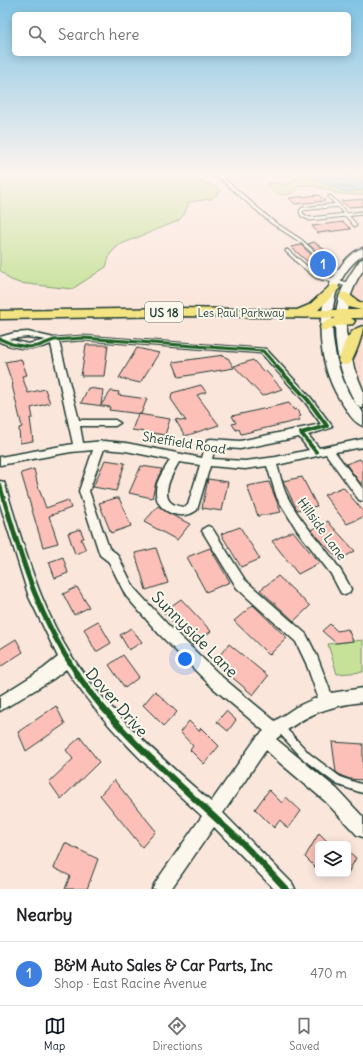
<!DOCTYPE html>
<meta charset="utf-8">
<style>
:root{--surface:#fff;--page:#f6f6f6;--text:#202124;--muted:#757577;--line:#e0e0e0;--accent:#111827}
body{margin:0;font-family:Delius,sans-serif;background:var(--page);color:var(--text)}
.controls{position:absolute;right:12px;bottom:12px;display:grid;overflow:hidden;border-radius:6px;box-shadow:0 2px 10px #0003}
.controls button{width:36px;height:36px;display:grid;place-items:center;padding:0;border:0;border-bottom:1px solid var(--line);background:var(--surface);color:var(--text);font:20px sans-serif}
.you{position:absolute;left:185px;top:659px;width:14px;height:14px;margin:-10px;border:3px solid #fff;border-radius:50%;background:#1a73e8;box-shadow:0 0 0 6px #1a73e833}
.badge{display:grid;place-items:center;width:26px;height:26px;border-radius:50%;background:var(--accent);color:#fff;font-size:13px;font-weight:700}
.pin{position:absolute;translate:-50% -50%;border:2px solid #fff;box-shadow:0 1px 4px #0006}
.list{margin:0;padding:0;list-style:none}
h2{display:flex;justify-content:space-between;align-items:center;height:52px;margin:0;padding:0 16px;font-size:17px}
h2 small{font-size:13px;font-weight:400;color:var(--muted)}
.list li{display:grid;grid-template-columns:26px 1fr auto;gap:12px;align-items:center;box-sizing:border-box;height:64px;padding:0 16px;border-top:1px solid var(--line)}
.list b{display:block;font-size:15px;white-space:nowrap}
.list p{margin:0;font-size:13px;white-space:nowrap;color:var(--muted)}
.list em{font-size:13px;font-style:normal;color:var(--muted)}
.icon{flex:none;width:22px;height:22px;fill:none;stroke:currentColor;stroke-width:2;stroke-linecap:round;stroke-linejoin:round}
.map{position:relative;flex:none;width:363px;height:889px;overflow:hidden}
.search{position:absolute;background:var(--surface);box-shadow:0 2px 10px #0003;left:12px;right:12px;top:12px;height:44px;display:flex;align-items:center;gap:10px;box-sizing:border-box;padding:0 14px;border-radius:6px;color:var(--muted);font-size:15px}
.sheet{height:116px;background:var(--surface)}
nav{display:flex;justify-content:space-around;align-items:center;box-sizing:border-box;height:56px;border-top:1px solid var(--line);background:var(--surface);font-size:11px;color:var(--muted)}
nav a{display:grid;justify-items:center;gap:2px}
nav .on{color:var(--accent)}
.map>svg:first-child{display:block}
.built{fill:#fbdbd1}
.green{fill:#c6e299;stroke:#729066}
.water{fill:#88dadf;stroke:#5e9b9b}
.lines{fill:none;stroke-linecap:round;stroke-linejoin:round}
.shore{stroke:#497c78;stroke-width:1}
.building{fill:#fcc0b8;stroke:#1f3d34}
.service-far2-casing{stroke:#1f3d34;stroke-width:5}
.service-far1-casing{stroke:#1f3d34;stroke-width:6}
.service-casing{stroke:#1f3d34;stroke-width:11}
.minor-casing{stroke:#1f3d34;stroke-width:3}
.secondary-casing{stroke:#1f3d34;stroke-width:3}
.primary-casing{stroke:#1f3d34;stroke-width:3}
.service-far2{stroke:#fbf7ec;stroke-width:3}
.service-far1{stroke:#fbf7ec;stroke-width:4}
.service{stroke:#fbf7ec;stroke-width:8}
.minor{fill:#fbf7ec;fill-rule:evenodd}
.secondary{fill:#fbf7ec;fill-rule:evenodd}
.primary{fill:#f4e382;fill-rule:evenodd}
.cycleway-far3-casing{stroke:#fbf7ec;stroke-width:5}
.cycleway-far2-casing{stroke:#fbf7ec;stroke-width:6}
.cycleway-far1-casing{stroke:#fbf7ec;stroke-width:8}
.cycleway-casing{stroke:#fbf7ec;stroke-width:8}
.cycleway-far3{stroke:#1b5e20;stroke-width:3}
.cycleway-far2{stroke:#1b5e20;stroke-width:4}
.cycleway-far1{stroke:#1b5e20;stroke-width:5}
.cycleway{stroke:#1b5e20;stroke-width:6}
.labels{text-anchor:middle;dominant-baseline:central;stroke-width:4;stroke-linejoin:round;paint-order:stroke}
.far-street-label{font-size:11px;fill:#1f3d34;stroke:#fbf7ec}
.shield{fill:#fbf7ec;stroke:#61756b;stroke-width:1}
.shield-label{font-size:12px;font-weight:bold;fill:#1f3d34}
.street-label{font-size:13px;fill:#1f3d34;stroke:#fbf7ec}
.near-street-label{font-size:16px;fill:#1f3d34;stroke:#fbf7ec}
</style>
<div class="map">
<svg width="363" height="889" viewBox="0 0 363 889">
<rect width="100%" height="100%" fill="#fbe6dc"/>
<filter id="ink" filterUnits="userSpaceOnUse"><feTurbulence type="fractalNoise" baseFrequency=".025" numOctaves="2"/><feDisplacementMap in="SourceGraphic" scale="8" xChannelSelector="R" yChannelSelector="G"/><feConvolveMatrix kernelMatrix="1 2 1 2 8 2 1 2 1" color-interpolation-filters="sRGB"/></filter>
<g filter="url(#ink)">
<path class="built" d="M363,268V306L349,298L351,287Z
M363,332V394L351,365L360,334Z"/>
<path class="green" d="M0,175H183L214,186L221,191L211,199L189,202L184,215L178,221L119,245L110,254L106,267L72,289L19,283L9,279L0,270Z
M288,175H363V195L341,194L311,185L297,186V190C287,198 272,195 266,184L269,183C278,183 290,187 297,181Z
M363,640V672L337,674L328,644Z"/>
<path class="water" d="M311,175H345L363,182V190L346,192L314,179V177Z"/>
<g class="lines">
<path class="shore" d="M318,175L346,188L356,187V184L346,180L345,175"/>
</g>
<path class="building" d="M319,195L325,201L295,204L289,198Z
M363,199V206L348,207L341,201Z
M343,222L351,229L318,233L312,226Z
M314,242L334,257L326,259L323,257L308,244Z
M301,245L318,261L309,263L291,247Z
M86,345H108L104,376H81Z
M137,348L159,353L140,383L119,378Z
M224,355L226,358H228L234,368L179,377L173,362Z
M21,359L27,375L22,376L28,393L45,389L50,403L31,408L33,418H30L33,441L20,443L19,428L22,427L12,385H13L5,362Z
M253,360L264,372L266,371L282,389L262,396L234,366Z
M201,385L206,392L197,395L219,425L185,436L175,419L186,421L171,399L172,393Z
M88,388L103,390L101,405L111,391L119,392L118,395L147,399L141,414L109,410L110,407L81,403Z
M289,403L294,410L296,409L301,416L298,417L300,420L241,434L239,429L236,430L232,424L236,423L232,416Z
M138,414L170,419L165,435L132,430Z
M360,459L363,463V487L346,464Z
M105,460L125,463L116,491L93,487Z
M141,466L162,469L156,482L152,498L129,493Z
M34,469L38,486L46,508L68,500L71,508L49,516L58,543L43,547L21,473Z
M302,477L317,506L297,510L283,481Z
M208,479L228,482L222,511L202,508Z
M269,482L281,512L258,516L247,486Z
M343,487L363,511V517L347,524L324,495Z
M116,498H119L131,526L111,533L99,503Z
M158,506L170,514L190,524L177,540L144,522Z
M328,521L331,525L355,551L339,560L311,530Z
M240,527L260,559L241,567L221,534Z
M80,529L84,538L81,539L86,550L75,554L68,533Z
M293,531L319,563L298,574L272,541Z
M156,548L168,583L146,590L135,553Z
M210,548L230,582L206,592L187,557Z
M63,557L68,573L55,578L49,562Z
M278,576L310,606L294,621L260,590Z
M77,587L89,607L74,615L63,594Z
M181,599L211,631L193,646L163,612Z
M253,605L287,638L269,655L234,621Z
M98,621L111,643L96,652L84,629Z
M330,624L337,631L348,629L353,641L336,643L322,631Z
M131,628L142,642L129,650L120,635Z
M16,639L23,652L0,667V649Z
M229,644L268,676L253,695L214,662Z
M123,655L139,677L125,688L109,665Z
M155,691L177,712L164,726L143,705Z
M56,706L65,724L26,751L18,732Z
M226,711L236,720L228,731L217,722Z
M189,721L199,731L201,728L219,746L204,764L190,750L193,746L180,732Z
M80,737L99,762L61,799L49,782L73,759L66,750Z
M332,742L363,744V780L350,779L342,776L336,772Z
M114,780L156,831L142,847L100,795Z
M269,790L282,803L286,797L301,811L288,829L280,820L274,828L255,809Z
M319,833L330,844H318V870L305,857Z
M65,843L98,859L87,889H65L70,876L54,868Z
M348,851L356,858L348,873Z"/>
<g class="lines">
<defs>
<path id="service-far2" d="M218,175L272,222L301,241L323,261
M330,197L338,205L303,209L301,211L302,215L310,219L363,213
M338,205L355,225
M287,251L298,261"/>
<path id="service-far1" d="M297,260L316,276L349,285
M322,260L340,275"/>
<path id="service" d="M280,728L307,757L339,781L363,789"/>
<path id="minor" d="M28,332L54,338L83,336L266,349L311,398L332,426L330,428L308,435L319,448L363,439V447L335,452L363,489V501L359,500L326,454L277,465C280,474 282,485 286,494C303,529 335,554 351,589L349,593L345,595L341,593L331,574L297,530L277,498L267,466L245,469L210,466L197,510C182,522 155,512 156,491C156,480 165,469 170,460L126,451L104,449L89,491L109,548L117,554L134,588L169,626L222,677L275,721L296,707L318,697L306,663L296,642L237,588L204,534L202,531L204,528L208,526L212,528L245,580L306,634L317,656L331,693L363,688V702C327,706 304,715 276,739L337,789L363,817V837L357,835L325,801L280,763L266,750L223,813L292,883L295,889H274L214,827L171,889H152L155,883L202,816C152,771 102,725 66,669L53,679L0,711V696L43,669L58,657L29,597L0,504V481L4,482L5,485C21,538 36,593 63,642C97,702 160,757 211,802L257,737L264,731L212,687L159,634L126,596L109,562L100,555L79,491L93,450L71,452L0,465V457L73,444L51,344C33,351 18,349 0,342V337L14,333ZM28,337L46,340L28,344L8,339ZM83,340L261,353L305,402L321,424L240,441L211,439L207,440L202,458L126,443L104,441L83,443L80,426H115L120,423L115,420H79L59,342ZM299,437L309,450L276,457L245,461L212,459L215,447L240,449ZM179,462L200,465L188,505L184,507C154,505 171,476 179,462Z"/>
<path id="secondary" d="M363,248V255C323,282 328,343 344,382C346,388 349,394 352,399C355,403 362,409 363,413C363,417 363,422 363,426C355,423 350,416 346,409C318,371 310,310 338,270C344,261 352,251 363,248Z
M363,259V270L357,280L350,297L346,315V332L354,368L363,390V408L358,407C339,376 329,333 339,298C343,284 352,272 360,260Z"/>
<path id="primary" d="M334,284L338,286L340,288L318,310H361L348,307L339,296L341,293C351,291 353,301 363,303V318H351L355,321L353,324L336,326L326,331L321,330L320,327C326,319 334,318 344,318L178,316L0,319V311L178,308L297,310L309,305L330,286Z
M363,326C363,335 355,356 350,364L345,365L340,364L338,361C344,347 346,330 363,326Z"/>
</defs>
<use href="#service-far2" class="service-far2-casing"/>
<use href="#service-far1" class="service-far1-casing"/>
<use href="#service" class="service-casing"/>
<use href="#minor" class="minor-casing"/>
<use href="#secondary" class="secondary-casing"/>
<use href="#primary" class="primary-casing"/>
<use href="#service-far2" class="service-far2"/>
<use href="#service-far1" class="service-far1"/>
<use href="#service" class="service"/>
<use href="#minor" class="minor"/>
<use href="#secondary" class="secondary"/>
<use href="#primary" class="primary"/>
<defs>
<path id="cycleway-far3" d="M0,339L12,344L28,347L38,346L54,340L83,338L263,351L278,368"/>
<path id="cycleway-far2" d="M277,367L308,400L327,426L301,433L316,452
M0,485L5,503"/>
<path id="cycleway-far1" d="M5,502C23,565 40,619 77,674"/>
<path id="cycleway" d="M76,673C115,730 174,779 224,826C246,845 266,868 286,889"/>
</defs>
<use href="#cycleway-far3" class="cycleway-far3-casing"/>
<use href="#cycleway-far2" class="cycleway-far2-casing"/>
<use href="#cycleway-far1" class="cycleway-far1-casing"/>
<use href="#cycleway" class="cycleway-casing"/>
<use href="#cycleway-far3" class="cycleway-far3"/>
<use href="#cycleway-far2" class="cycleway-far2"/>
<use href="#cycleway-far1" class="cycleway-far1"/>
<use href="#cycleway" class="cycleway"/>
</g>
</g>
<linearGradient id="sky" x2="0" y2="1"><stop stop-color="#81c3e4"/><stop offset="0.58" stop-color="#fdf4ef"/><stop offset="1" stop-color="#fdf4ef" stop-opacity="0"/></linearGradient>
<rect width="363" height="300" fill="url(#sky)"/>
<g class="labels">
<g class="far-street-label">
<text x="241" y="313">Les Paul Parkway</text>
</g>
<rect class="shield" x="145" y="302" width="38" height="20" rx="3"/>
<g class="shield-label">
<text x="164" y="312">US 18</text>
</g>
<g class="street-label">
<text transform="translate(184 443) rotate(9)">Sheffield Road</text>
<text transform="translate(322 529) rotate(54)">Hillside Lane</text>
</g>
<g class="near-street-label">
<text transform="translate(195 634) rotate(45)">Sunnyside Lane</text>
<text transform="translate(117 702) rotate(49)">Dover Drive</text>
</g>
</g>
</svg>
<div class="controls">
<button><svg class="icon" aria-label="layers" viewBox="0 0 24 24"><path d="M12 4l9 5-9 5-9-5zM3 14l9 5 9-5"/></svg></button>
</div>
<div class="you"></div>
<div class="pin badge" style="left:323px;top:264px;background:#3f7fe0">1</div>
<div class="search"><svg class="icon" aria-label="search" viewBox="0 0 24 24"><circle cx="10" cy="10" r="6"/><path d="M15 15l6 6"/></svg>Search here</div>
</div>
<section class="sheet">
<h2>Nearby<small></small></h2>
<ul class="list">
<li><span class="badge" style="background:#3f7fe0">1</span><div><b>B&amp;M Auto Sales &amp; Car Parts, Inc</b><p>Shop · East Racine Avenue</p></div><em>470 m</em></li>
</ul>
</section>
<nav>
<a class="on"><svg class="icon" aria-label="map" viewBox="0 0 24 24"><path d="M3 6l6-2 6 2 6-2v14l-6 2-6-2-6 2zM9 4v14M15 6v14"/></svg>Map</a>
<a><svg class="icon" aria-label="directions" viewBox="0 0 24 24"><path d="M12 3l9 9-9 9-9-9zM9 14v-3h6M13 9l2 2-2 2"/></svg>Directions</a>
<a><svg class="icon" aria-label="saved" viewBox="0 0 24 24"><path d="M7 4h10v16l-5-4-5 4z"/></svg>Saved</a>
</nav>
